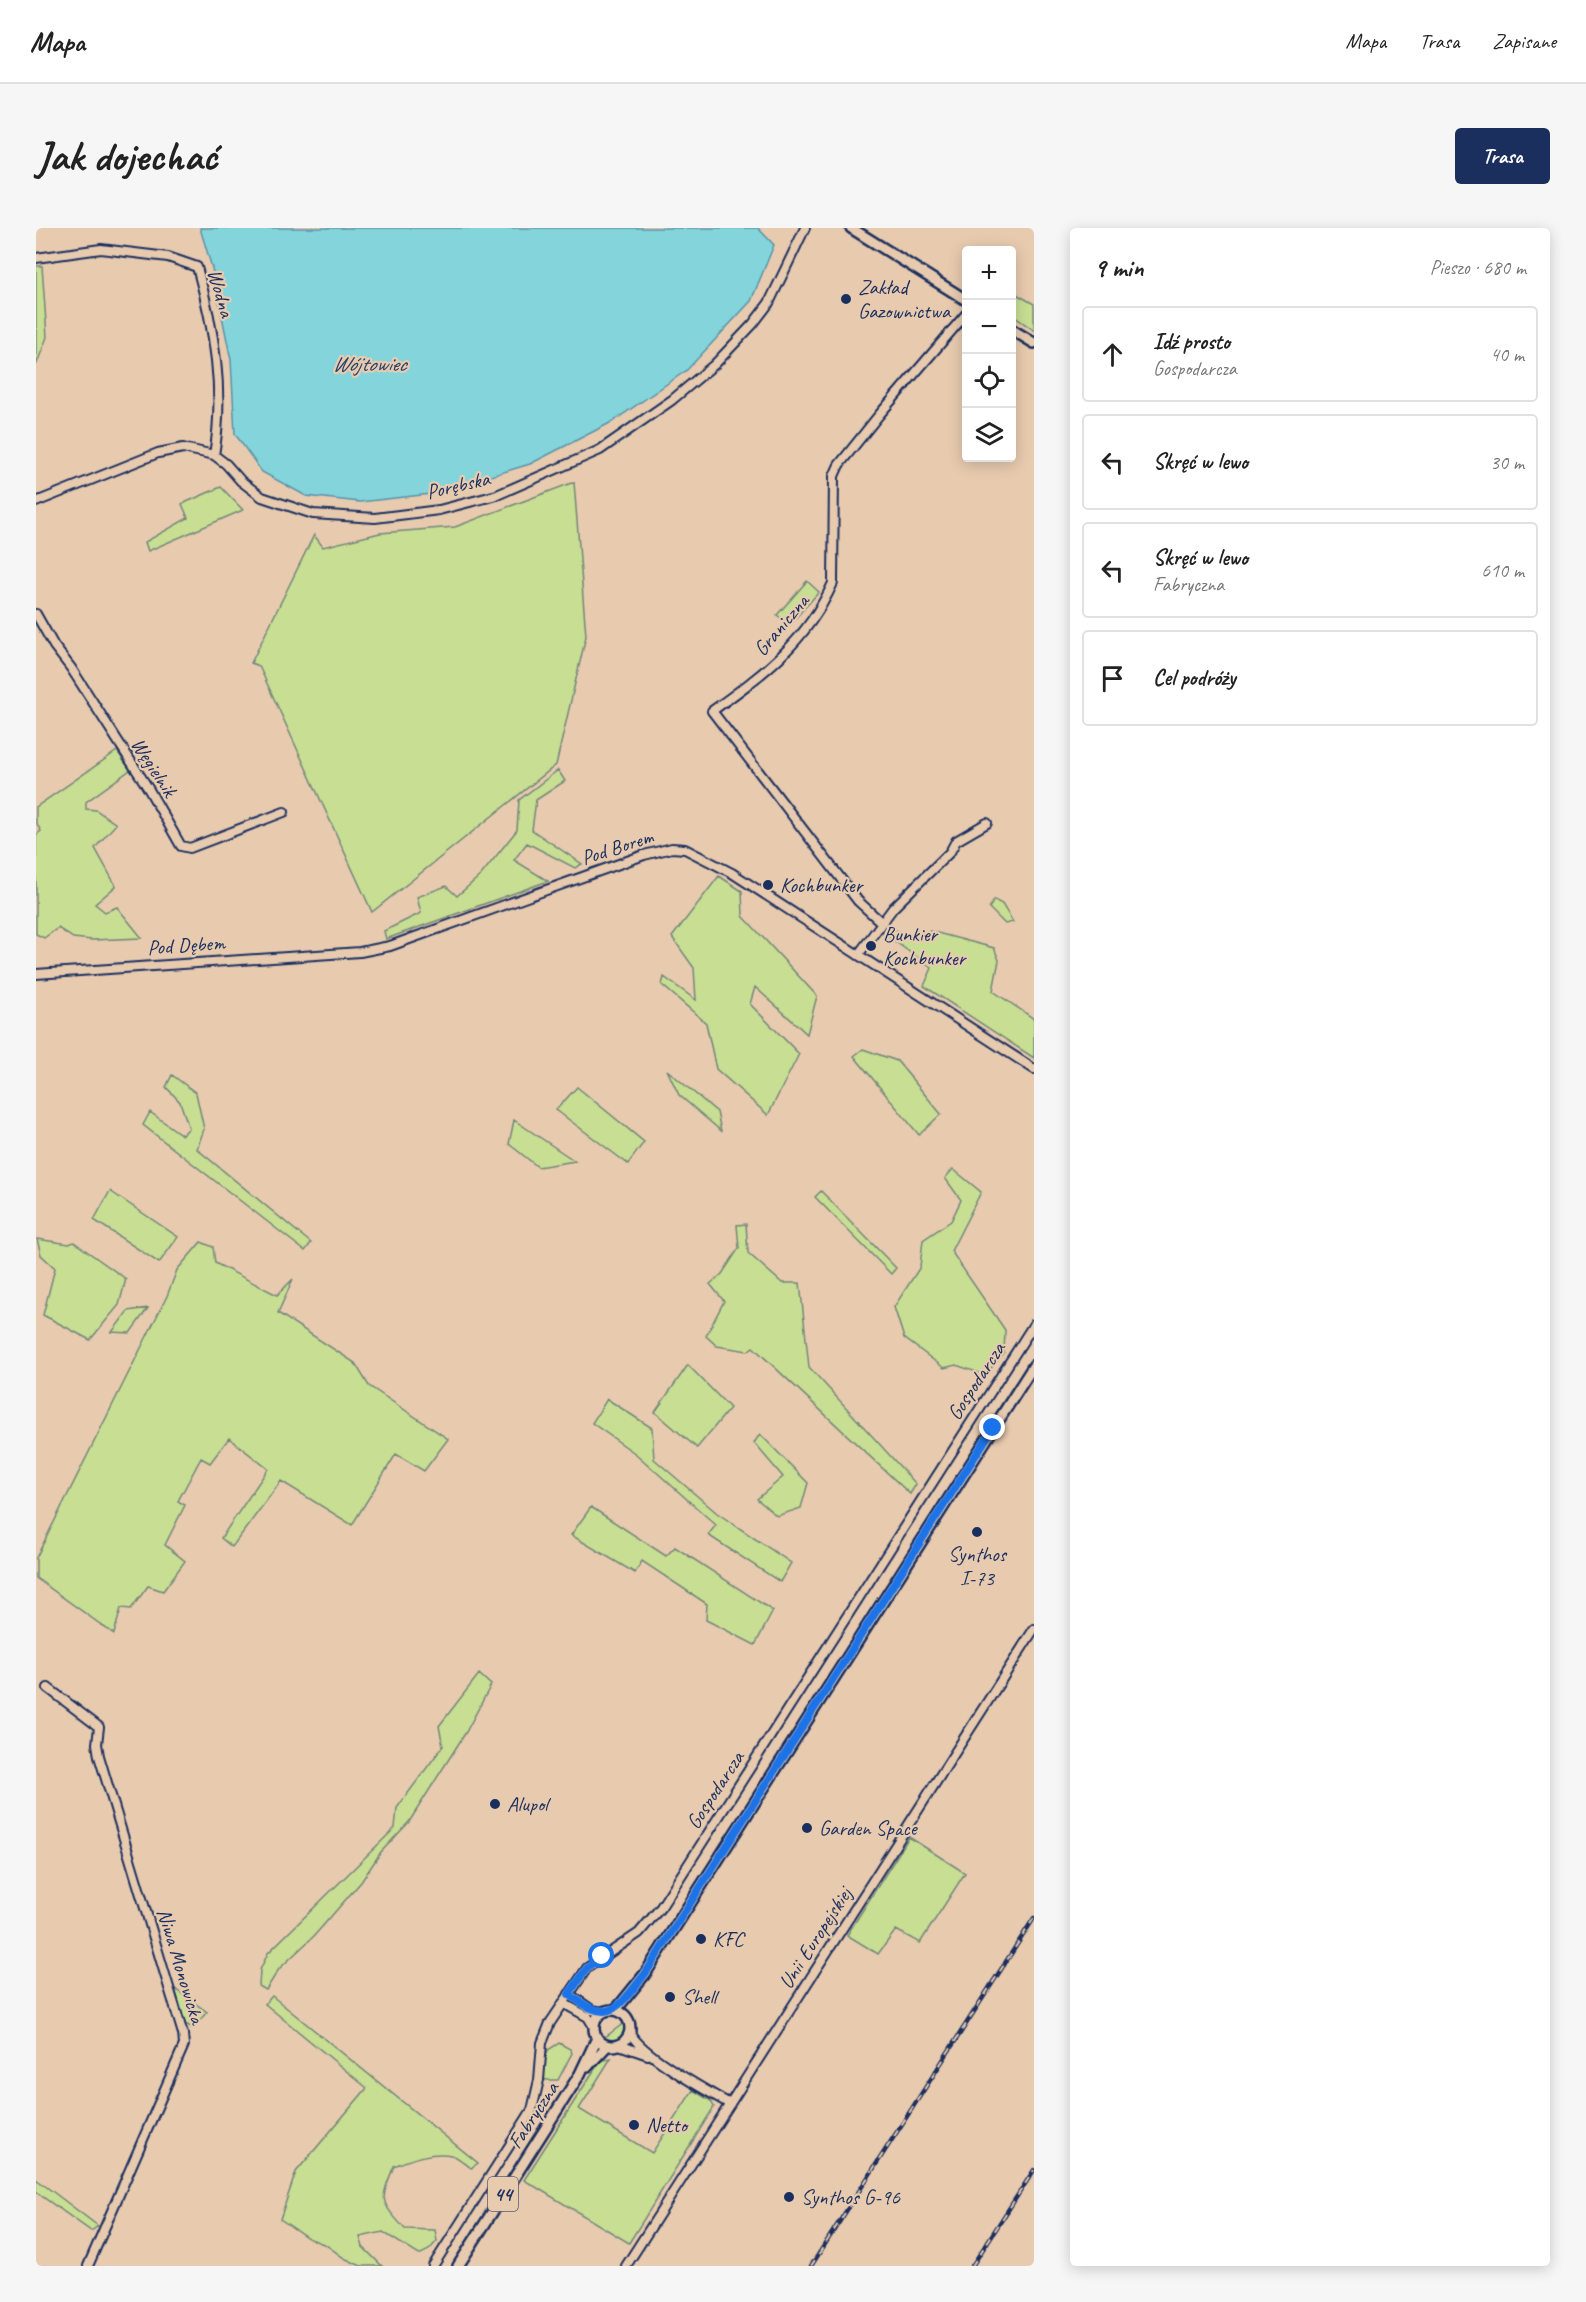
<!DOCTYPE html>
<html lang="pl">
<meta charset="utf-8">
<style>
:root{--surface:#fff;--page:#f6f6f6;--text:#222;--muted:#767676;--line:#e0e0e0;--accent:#1b2f5e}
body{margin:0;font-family:Caveat,sans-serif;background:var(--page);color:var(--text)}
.controls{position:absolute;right:18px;top:18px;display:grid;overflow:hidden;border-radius:6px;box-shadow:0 3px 15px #0003}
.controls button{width:54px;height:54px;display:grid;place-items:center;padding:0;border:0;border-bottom:2px solid var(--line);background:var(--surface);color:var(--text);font:30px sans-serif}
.stop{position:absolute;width:18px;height:18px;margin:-14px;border:4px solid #1a73e8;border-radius:50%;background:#fff}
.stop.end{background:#1a73e8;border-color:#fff;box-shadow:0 2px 6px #0008}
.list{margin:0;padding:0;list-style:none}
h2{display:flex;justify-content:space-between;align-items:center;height:78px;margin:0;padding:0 24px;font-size:26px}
h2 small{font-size:20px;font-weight:400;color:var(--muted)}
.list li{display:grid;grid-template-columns:39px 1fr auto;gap:18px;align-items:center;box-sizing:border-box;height:96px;margin:0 12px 12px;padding:0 12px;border:2px solid var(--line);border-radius:6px}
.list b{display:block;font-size:22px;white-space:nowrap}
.list p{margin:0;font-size:20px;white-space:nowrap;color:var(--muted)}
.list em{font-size:20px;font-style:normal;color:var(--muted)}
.icon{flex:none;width:33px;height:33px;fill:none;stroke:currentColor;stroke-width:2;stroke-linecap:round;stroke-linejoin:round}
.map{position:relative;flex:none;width:998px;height:2038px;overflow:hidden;border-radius:6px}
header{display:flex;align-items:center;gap:36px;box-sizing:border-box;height:84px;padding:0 30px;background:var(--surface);border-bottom:2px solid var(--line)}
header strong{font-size:28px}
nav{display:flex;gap:33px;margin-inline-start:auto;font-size:21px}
.intro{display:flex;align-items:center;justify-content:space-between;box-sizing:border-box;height:144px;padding:0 36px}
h1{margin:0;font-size:42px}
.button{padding:15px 27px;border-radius:6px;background:var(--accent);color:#fff;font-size:21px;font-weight:700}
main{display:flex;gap:36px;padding:0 36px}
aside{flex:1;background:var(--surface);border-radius:6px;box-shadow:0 3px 15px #0003}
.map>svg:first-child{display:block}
.green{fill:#c8de93;stroke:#728678;stroke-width:1.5}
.water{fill:#83d4db;stroke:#5992a9;stroke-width:1.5}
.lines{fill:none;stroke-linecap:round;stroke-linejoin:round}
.minor-casing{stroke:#1b2f5e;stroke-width:12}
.major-casing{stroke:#1b2f5e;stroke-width:14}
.minor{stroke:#e8cbaf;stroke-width:8}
.major{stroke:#e8cbaf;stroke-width:9}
.rail-casing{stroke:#1b2f5e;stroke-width:4.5}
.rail{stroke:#e8cbaf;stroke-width:2;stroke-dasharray:7;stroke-linecap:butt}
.route{stroke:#1a73e8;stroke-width:8}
.poi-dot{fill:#1b2f5e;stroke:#e8cbaf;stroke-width:2}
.labels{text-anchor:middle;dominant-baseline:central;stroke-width:4.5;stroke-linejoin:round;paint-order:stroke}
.shield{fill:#e8cbaf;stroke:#585e76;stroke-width:1.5}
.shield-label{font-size:20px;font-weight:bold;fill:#1b2f5e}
.poi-label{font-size:21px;fill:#1b2f5e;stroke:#e8cbaf;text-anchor:start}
.street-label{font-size:21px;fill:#1b2f5e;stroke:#e8cbaf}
.water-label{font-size:22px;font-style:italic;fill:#25406a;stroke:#e8cbaf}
</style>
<header>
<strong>Mapa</strong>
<nav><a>Mapa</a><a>Trasa</a><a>Zapisane</a></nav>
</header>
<div class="intro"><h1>Jak dojechać</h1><a class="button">Trasa</a></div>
<main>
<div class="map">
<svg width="998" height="2038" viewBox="0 0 998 2038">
<rect width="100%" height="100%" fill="#e8cbaf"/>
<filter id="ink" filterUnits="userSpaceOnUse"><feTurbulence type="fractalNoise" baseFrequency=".0167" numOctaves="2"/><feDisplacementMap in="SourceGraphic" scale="12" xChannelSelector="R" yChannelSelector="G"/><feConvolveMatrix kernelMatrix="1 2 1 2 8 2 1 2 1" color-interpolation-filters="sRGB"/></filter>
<g filter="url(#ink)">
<path class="green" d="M0,38H6L11,109L0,138Z
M975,63L998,76V102L976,87Z
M538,254L550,408L520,537L336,684L223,438L215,435L278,307L287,319L344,305L419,299Z
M185,259L207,282L112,323L109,314L152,290L146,276Z
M771,353L783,364L753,397L741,387Z
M81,523L94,542L50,574V581L60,582L80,596L59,620L80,658L59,676L69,684L81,679L106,710L56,712L37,710L22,700L8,710L0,706V607L5,603L0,594V579Z
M522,542L529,553L500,572L496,602L546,636L539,640L491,615L478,632L512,653L350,711L348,703L385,685L381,669L410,658L421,668L445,647L481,602L483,572Z
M683,648L706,663L707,688L781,768L771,806L719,759L714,776L763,826L732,887L680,841L670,795L626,757L628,749L660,772L658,740L636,709Z
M958,672L966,676L977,694L969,696L953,680Z
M851,698L880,712L894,703L958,720L963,732L957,763L998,791V830L888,758L896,740L847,705Z
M827,821L861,833L905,886L883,907L818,828Z
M631,842L681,884L685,903L643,867Z
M136,847L160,865L168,901L161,921L275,1015L269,1023L107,897L114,884L146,907L153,900L144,874L130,859Z
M541,859L608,914L592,936L520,882Z
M478,892L539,933L502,939L473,916Z
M917,941L945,964L915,1023L969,1102L968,1125L949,1147L920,1137L908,1140L868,1110L858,1079L884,1039L887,1012L915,993L925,972L909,950Z
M74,963L142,1009L123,1035L58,992Z
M785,963L860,1040L855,1046L779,969Z
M710,996L712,1025L746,1055H764L773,1139L880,1256L874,1266L717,1119L712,1123L681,1118L670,1108L688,1073L674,1056L686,1046L703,1020L701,997Z
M1,1011L33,1016L38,1014L90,1051L83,1077L54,1112L7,1087L19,1040L5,1027Z
M165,1014L177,1019L179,1035L241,1067L257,1051L242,1085L319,1135L333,1158L412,1211L388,1243L360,1226L316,1297L245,1253L196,1319L185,1310L232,1241L193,1210L174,1235L165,1230L142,1273L149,1277L129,1317L149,1333L127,1363L112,1358L95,1381L85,1380L78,1406L0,1350V1330L131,1068L141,1042Z
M112,1080L94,1105L76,1104L92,1083Z
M652,1137L694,1180L661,1220L619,1184Z
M571,1171L616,1200L618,1231L681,1285L755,1335L744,1354L672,1307L680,1297L600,1226L556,1195Z
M724,1206L772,1255L765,1280L741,1288L721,1271L747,1249L718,1215Z
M555,1279L630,1328L639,1319L737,1383L719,1417L670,1392L671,1376L606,1333L599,1345L535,1307Z
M443,1446L455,1457L430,1504L373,1594L345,1624L325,1654L278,1708L243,1741L230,1762L223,1758L224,1742L232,1725L359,1600L361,1580L407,1518L403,1498Z
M873,1609L929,1645L884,1715L860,1702L842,1726L811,1707Z
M139,1761L171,1784L157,1800L149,1796Z
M236,1768L442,1935L435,1940C429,1936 422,1928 415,1927C397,1923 375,1931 358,1938C344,1973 343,1972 369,2001L399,2002L401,2013L393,2022L383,2027L347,2004L324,2009L327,2019L346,2038H325L308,2030L290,2017L272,2010L244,1991L260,1944L331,1860L229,1776Z
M588,1795C590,1804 586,1811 577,1813L568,1810Z
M523,1815L534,1821L536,1825L522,1852H509L506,1842L512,1822Z
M575,1830L543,1881L616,1925L657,1862L675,1873L678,1879L593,2015L488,1952L564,1833Z
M0,1951L62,1998L55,2003L0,1964Z"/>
<path class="water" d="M164,0H722L738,17L715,73L651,142L576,194L494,236L395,266L324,274L270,268L226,244L199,206L195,132L176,40Z"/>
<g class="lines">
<defs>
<path id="minor" d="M0,30L65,21L132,29L161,39C178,100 189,164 178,227
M0,274L122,225L147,220L178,227L190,236L205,253L226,269L277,286L339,290L403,282L461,267L564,222L636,172L679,136L717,96L733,75L769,0
M0,386L18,418L35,440L112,560L145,618L154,620L248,584
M845,694L822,673L676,483C727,446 770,415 797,355L798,248L803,237L843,187L930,86
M822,727L857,680L914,624L920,613L951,595
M0,746L324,724L354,718L608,627L636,620L649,621L696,645L998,841
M12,1460L63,1499L61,1516L63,1528L147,1806L148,1817L52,2038
M533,1766L556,1782L567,1784
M527,1775L552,1789L558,1799
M594,1804C603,1826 671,1863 694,1876
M583,1817L612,1827
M397,2038L496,1882L503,1852L506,1815L514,1795L551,1740L603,1705L625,1679L998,1096
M590,2038L998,1401"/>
<path id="major" d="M815,0L930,72
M975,101L998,115
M558 1800a18 18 0 1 1 36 0a18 18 0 1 1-36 0Z
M578,1782L583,1778L609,1746L998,1137
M552,1838L571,1818
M422,2038L544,1846L561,1810"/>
</defs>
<use href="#minor" class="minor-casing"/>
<use href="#major" class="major-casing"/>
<use href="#minor" class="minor"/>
<use href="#major" class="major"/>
<defs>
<path id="rail" d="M775,2038L998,1690
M936,2038L998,1942"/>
</defs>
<use href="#rail" class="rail-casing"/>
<use href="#rail" class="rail"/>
</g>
</g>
<g class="lines" filter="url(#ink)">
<path class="route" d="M566,1728L551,1740L533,1766C574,1798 581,1781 609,1746L957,1200"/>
</g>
<g class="poi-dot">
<circle cx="810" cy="71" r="6"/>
<circle cx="732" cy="657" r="6"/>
<circle cx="835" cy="718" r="6"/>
<circle cx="941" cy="1304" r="6"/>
<circle cx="459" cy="1576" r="6"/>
<circle cx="771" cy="1600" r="6"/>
<circle cx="665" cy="1711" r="6"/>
<circle cx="634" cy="1769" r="6"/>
<circle cx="598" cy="1897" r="6"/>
<circle cx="753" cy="1969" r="6"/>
</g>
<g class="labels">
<rect class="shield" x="452" y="1949" width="30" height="34" rx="4.5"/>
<g class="shield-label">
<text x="467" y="1966">44</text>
</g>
<g class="poi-label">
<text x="822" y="59">Zakład<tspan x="822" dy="24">Gazownictwa</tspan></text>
<text x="744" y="657">Kochbunker</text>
<text x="847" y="706">Bunkier<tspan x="847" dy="24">Kochbunker</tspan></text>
<text x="941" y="1326" text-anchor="middle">Synthos<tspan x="941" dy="24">I-73</tspan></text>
<text x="471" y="1576">Alupol</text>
<text x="783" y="1600">Garden Space</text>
<text x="677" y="1711">KFC</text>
<text x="646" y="1769">Shell</text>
<text x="610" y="1897">Netto</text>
<text x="765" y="1969">Synthos G-96</text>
</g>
<g class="street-label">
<text transform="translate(185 65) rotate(74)">Wodna</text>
<text transform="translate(422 257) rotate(-13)">Porębska</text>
<text transform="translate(745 397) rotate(-50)">Graniczna</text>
<text transform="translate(118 539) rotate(57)">Węgielnik</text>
<text transform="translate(581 619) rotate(-18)">Pod Borem</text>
<text transform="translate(150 717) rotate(-4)">Pod Dębem</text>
<text transform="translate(940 1153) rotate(-57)">Gospodarcza</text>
<text transform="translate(679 1562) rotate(-57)">Gospodarcza</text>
<text transform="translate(779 1710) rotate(-57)">Unii Europejskiej</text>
<text transform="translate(145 1738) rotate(73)">Niwa Monowicka</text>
<text transform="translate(497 1887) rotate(-57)">Fabryczna</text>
</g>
<g class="water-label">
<text x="333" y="136">Wójtowiec</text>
</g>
</g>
</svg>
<div class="controls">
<button>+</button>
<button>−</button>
<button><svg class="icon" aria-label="locate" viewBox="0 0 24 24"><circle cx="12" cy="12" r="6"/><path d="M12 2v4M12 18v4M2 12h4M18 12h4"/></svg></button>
<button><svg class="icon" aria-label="layers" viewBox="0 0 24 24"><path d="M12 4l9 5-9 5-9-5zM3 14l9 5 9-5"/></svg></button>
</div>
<div class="stop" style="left:566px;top:1728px"></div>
<div class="stop end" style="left:957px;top:1200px"></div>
</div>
<aside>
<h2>9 min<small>Pieszo · 680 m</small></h2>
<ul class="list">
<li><svg class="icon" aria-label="ahead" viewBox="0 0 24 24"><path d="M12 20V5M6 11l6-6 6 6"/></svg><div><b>Idź prosto</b><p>Gospodarcza</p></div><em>40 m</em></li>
<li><svg class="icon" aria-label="left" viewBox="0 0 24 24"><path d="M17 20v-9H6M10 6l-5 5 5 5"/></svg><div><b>Skręć w lewo</b></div><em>30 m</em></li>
<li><svg class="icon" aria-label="left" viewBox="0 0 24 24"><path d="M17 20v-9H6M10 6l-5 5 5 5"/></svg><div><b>Skręć w lewo</b><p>Fabryczna</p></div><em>610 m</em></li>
<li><svg class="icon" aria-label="arrive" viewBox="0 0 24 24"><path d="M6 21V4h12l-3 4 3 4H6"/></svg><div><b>Cel podróży</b></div></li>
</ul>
</aside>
</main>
